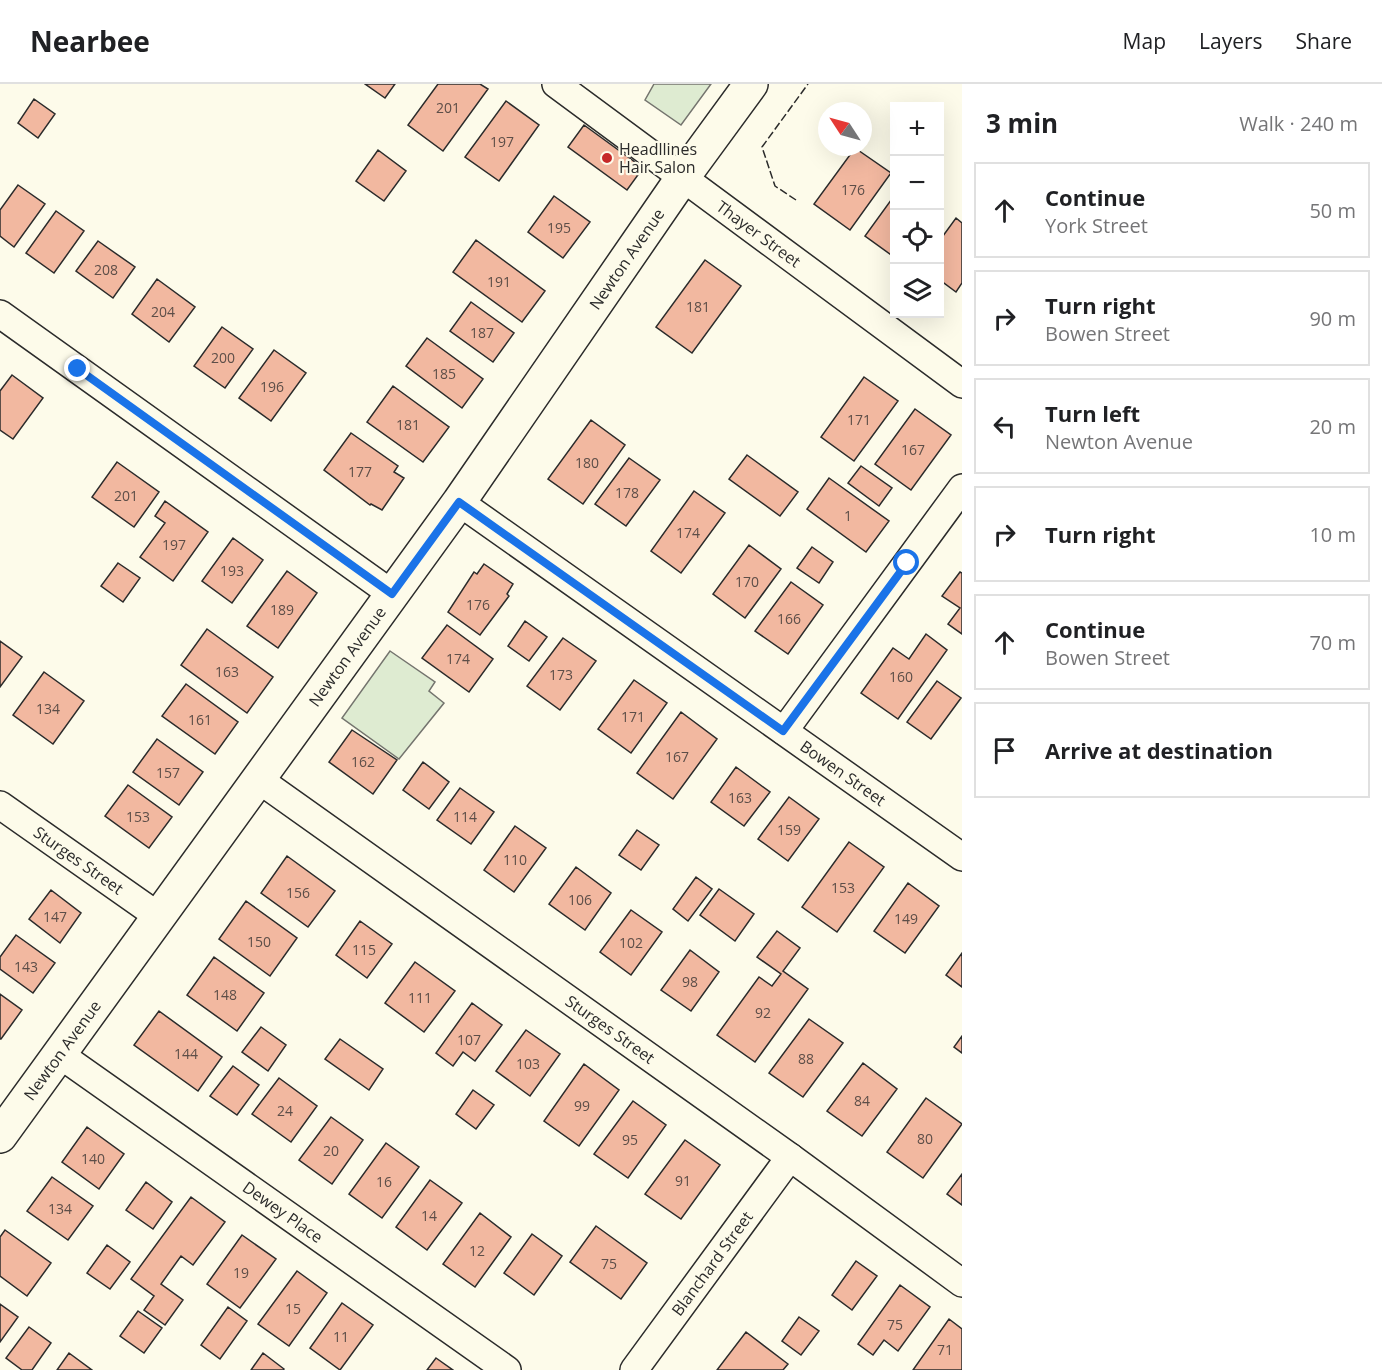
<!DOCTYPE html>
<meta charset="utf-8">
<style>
:root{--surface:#fff;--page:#f6f6f6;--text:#202124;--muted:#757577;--line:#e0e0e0}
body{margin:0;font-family:"Open Sans",sans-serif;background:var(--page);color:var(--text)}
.controls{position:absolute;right:18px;top:18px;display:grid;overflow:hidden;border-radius:0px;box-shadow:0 6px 24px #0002}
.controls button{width:54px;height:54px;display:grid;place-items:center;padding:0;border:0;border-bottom:2px solid var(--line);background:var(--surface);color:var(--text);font:30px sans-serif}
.compass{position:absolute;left:818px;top:18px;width:54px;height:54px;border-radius:50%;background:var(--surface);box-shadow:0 6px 24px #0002;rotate:306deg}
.stop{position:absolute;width:18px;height:18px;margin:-14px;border:4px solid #1a73e8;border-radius:50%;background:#fff}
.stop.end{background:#1a73e8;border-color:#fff;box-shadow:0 2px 6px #0008}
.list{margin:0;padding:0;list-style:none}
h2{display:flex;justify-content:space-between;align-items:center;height:78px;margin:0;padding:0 24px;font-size:26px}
h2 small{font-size:20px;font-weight:400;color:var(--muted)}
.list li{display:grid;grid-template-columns:39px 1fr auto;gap:18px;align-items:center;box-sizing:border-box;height:96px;margin:0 12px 12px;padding:0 12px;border:2px solid var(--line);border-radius:0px}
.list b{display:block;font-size:22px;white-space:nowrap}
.list p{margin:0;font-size:20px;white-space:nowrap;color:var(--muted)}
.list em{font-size:20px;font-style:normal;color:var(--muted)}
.icon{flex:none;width:33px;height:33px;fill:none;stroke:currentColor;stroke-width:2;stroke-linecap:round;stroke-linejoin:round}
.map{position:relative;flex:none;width:962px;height:1286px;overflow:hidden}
header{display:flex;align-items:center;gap:36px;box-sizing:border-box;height:84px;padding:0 30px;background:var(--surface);border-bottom:2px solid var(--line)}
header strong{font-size:28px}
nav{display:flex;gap:33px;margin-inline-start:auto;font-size:21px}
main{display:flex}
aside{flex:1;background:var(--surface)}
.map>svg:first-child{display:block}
.green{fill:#deebd1;stroke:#74746e;stroke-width:1.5}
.building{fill:#f2b8a0;stroke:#2b2b2b;stroke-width:1.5}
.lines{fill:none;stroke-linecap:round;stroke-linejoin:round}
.street-casing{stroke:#2b2b2b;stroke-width:30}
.secondary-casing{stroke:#2b2b2b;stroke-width:36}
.street{stroke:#fdfbea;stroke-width:27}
.secondary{stroke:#fdfbea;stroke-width:33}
.fence{stroke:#2b2b2b;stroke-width:1.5;stroke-dasharray:8 3;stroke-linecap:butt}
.route{stroke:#1a73e8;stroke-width:8}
.poi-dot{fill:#c62828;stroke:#fdfbea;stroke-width:2}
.labels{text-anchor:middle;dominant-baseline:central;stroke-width:4.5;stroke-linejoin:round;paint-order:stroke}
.number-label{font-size:14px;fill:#5d4e48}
.poi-label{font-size:16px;fill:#2b2b2b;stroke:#fdfbea;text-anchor:start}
.street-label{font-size:16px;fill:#2b2b2b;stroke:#fdfbea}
</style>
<header>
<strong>Nearbee</strong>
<nav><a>Map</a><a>Layers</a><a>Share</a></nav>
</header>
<main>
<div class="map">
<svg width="962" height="1286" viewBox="0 0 962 1286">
<rect width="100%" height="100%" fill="#fdfbea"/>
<path class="green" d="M654,0H711L681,41L645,16Z
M390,567L435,598L429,607L444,619L399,675L342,634Z"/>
<path class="building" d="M365,0H395L385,14Z
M438,0H480L488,5L443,67L408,41Z
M34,15L55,30L38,54L18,39Z
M506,17L539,41L499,97L465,73Z
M584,41L643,84L627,106L568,63Z
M855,64L891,89L850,146L814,120Z
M378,66L406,87L384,117L356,97Z
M18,101L45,120L14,163L0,152V126Z
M554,112L590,138L563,174L528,148Z
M894,112V173L865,152Z
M56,127L84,147L54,189L26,169Z
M956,134L962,139V199L956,208L940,196V156Z
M476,156L545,207L522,238L453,188Z
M98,157L135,183L113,214L76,187Z
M705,176L741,202L692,269L656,243Z
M157,195L195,223L169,258L132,230Z
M471,218L514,249L493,278L450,247Z
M222,243L253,265L225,304L194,282Z
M427,254L483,295L462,324L406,282Z
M274,266L306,289L271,337L239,314Z
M12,291L43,314L13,355L0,346V307Z
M864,293L898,317L854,377L821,353Z
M393,302L449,343L423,378L367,338Z
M915,325L951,351L911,406L875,380Z
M591,336L625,361L583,420L548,395Z
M351,349L398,382L394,388L404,394L382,426L371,420L370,421L324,386Z
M747,371L798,408L780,432L729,395Z
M629,374L660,396L626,442L595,420Z
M117,378L159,408L134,443L92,413Z
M861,382L892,404L879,422L848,399Z
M829,394L889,437L866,468L807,425Z
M694,407L725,429L681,489L651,467Z
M165,417L208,448L173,497L140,473L165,439L155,432Z
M233,454L263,476L232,519L202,497Z
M749,461L781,485L745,534L713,510Z
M812,463L833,478L819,499L797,484Z
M118,479L140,494L123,518L101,502Z
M484,480L513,500L507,510L509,512L480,551L448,528L474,488L477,490Z
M287,487L317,509L278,564L247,542Z
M960,488L962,489V550L948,540L960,524L942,512Z
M791,498L823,521L788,570L755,547Z
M525,537L547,553L529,577L508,562Z
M447,541L493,575L469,608L422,574Z
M207,545L273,593L247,629L181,581Z
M926,550L947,566L898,635L861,609L893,564L909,575Z
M563,554L596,577L560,626L527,602Z
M0,557L22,573L0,603Z
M44,588L84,617L53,660L13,631Z
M634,596L667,619L631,669L598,645Z
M937,597L961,614L931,655L907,638Z
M186,600L238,638L215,670L162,632Z
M681,628L717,655L673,715L637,689Z
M352,646L397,676L373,710L329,678Z
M157,655L203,688L179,721L133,688Z
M423,678L449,698L429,725L403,706Z
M736,683L770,708L744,742L711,718Z
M128,701L172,733L149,764L105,732Z
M460,704L494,728L471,760L437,736Z
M789,713L819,735L788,777L758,755Z
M515,742L546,764L514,808L484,786Z
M637,746L659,761L641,786L619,771Z
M849,758L884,783L837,848L802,823Z
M287,772L335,807L308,843L261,809Z
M576,783L611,809L585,846L549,820Z
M696,793L712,805L688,837L673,825Z
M908,799L939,822L905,869L874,847Z
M719,805L754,830L735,857L700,831Z
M51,806L81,829L60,859L29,835Z
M246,817L297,854L270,892L219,855Z
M631,826L662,848L631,891L600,868Z
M360,837L392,860L367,894L336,871Z
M777,847L800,864L783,887L808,905L755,978L717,951L759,893L772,902L781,890L757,873Z
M16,851L55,879L33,909L0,885V873Z
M690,866L719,888L691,927L661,906Z
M962,869V903L946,891Z
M214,873L264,909L237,947L187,911Z
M415,878L455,907L424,948L385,919Z
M0,910L22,926L1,955H0Z
M472,919L502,941L475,977L463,968L453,982L436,969Z
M159,927L222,973L198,1007L134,961Z
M809,935L843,959L803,1013L769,989Z
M261,943L286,961L268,987L242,968Z
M526,946L560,970L530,1012L496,987Z
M962,952V969L954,963Z
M340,955L383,985L369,1006L325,975Z
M863,979L897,1005L862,1052L827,1027Z
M584,980L619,1006L579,1062L544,1037Z
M233,982L259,1001L237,1031L210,1012Z
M279,994L317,1022L291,1058L252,1030Z
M473,1006L494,1021L476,1045L456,1030Z
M926,1014L962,1040L923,1094L887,1068Z
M633,1017L666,1041L628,1094L594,1070Z
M331,1033L363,1056L332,1100L299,1076Z
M87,1043L124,1070L99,1105L62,1078Z
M685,1056L720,1081L681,1135L645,1110Z
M386,1059L419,1083L382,1134L349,1110Z
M962,1090V1121L947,1110Z
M52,1093L93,1122L68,1156L27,1127Z
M430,1096L462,1119L427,1166L396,1143Z
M146,1098L172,1118L153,1145L126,1126Z
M191,1113L225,1138L193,1181L181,1172L161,1200L183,1216L165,1241L144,1226L154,1212L131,1195Z
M480,1129L511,1153L475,1203L443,1180Z
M596,1142L647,1179L621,1215L570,1178Z
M5,1146L51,1179L27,1212L0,1192V1153Z
M532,1150L562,1172L534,1211L504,1189Z
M242,1151L276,1175L240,1224L207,1200Z
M107,1161L130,1178L110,1205L87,1189Z
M856,1177L877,1192L852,1226L832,1211Z
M297,1187L327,1209L289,1262L258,1240Z
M900,1201L930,1223L898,1267L884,1256L873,1271L858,1260Z
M342,1219L373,1241L340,1286L310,1264Z
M0,1220L18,1233L0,1258Z
M228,1223L247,1237L220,1275L201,1261Z
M138,1227L162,1244L144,1269L120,1252Z
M799,1233L819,1247L801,1271L782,1257Z
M949,1235L962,1245V1286H913Z
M29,1243L51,1259L32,1286H22L6,1274Z
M746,1248L788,1280L783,1286H717Z
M69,1269L92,1286H57Z
M263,1269L284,1285L283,1286H251Z
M436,1274L453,1286H427Z"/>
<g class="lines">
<defs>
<g id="street">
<path id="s1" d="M556,0L962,300"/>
<path d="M0,230L392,510"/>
<path id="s2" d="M459,418L962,773"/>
<path d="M784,647L962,404"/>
<path id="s3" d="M258,695L790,1073L962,1199"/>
<path id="s4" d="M0,721L158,832"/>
<path id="s5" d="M59,970L507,1286"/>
<path id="s6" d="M634,1286L790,1073"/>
</g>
<g id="secondary">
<path id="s7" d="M0,1052L459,418L683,93L751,0"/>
</g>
</defs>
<use href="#street" class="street-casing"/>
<use href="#secondary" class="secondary-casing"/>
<use href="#street" class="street"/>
<use href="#secondary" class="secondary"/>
<path class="fence" d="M796,116L775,102L762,63L808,0"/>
</g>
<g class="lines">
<path class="route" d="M78,285L392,510L459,418L783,647L907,479"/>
</g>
<circle class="poi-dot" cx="607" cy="74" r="6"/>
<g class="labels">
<g class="number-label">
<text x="448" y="23">201</text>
<text x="502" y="57">197</text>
<text x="853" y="105">176</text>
<text x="559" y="143">195</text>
<text x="106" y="185">208</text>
<text x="499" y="197">191</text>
<text x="698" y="222">181</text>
<text x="163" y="227">204</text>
<text x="482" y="248">187</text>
<text x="223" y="273">200</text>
<text x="444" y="289">185</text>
<text x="272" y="302">196</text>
<text x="859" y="335">171</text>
<text x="408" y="340">181</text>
<text x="913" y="365">167</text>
<text x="587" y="378">180</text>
<text x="360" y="387">177</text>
<text x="627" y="408">178</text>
<text x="126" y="411">201</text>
<text x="848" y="431">1</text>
<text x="688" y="448">174</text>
<text x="174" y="460">197</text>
<text x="232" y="486">193</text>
<text x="747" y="497">170</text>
<text x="478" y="520">176</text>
<text x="282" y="525">189</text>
<text x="789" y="534">166</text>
<text x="458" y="574">174</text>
<text x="227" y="587">163</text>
<text x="561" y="590">173</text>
<text x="901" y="592">160</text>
<text x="48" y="624">134</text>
<text x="633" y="632">171</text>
<text x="200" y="635">161</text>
<text x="677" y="672">167</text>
<text x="363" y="677">162</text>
<text x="168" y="688">157</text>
<text x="740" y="713">163</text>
<text x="138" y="732">153</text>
<text x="465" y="732">114</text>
<text x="789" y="745">159</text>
<text x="515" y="775">110</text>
<text x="843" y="803">153</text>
<text x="298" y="808">156</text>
<text x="580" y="815">106</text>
<text x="55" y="832">147</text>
<text x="906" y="834">149</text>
<text x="259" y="857">150</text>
<text x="631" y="858">102</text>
<text x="364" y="865">115</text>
<text x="26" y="882">143</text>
<text x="690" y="897">98</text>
<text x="225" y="910">148</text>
<text x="420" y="913">111</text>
<text x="763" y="928">92</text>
<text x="469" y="955">107</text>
<text x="186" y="969">144</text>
<text x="806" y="974">88</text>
<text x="528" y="979">103</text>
<text x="862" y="1016">84</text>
<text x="582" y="1021">99</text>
<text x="285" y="1026">24</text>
<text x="925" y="1054">80</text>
<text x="630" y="1055">95</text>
<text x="331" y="1066">20</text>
<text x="93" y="1074">140</text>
<text x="683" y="1096">91</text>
<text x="384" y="1097">16</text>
<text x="60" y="1124">134</text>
<text x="429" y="1131">14</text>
<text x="477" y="1166">12</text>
<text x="609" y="1179">75</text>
<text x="241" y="1188">19</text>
<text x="293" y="1224">15</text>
<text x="895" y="1240">75</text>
<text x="341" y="1252">11</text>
<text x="945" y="1265">71</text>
</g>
<g class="poi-label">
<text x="619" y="65">Headllines<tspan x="619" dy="18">Hair Salon</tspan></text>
</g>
<g class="street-label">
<text stroke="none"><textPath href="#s1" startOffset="252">Thayer Street</textPath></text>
<text stroke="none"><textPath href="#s7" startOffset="1078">Newton Avenue</textPath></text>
<text stroke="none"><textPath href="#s7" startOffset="592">Newton Avenue</textPath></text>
<text stroke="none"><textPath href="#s2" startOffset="470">Bowen Street</textPath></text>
<text stroke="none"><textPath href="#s4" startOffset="96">Sturges Street</textPath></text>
<text stroke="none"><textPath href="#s3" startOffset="432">Sturges Street</textPath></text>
<text stroke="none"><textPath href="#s7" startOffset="106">Newton Avenue</textPath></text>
<text stroke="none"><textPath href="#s5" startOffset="274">Dewey Place</textPath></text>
<text stroke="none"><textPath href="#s6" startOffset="132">Blanchard Street</textPath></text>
</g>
</g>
</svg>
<div class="controls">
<button>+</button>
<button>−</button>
<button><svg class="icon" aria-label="locate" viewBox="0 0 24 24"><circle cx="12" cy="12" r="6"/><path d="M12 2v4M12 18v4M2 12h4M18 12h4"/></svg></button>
<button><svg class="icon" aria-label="layers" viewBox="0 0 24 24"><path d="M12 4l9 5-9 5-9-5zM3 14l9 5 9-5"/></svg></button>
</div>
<svg class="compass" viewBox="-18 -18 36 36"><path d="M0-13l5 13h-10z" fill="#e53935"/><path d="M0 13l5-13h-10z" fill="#757577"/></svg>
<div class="stop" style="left:907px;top:479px"></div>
<div class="stop end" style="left:78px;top:285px"></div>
</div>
<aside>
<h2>3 min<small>Walk · 240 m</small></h2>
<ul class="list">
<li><svg class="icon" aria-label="ahead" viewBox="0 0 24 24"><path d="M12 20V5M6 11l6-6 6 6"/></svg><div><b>Continue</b><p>York Street</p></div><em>50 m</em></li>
<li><svg class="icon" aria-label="right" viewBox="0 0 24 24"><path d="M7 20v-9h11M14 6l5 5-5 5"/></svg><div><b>Turn right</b><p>Bowen Street</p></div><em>90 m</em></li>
<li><svg class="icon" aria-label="left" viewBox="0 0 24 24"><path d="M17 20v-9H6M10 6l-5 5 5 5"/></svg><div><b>Turn left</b><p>Newton Avenue</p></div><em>20 m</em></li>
<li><svg class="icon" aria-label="right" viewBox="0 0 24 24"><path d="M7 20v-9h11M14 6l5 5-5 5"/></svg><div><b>Turn right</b></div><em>10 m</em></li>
<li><svg class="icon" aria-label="ahead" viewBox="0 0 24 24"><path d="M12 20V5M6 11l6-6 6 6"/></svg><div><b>Continue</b><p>Bowen Street</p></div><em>70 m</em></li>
<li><svg class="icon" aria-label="arrive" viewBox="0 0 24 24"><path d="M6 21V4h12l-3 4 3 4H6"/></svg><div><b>Arrive at destination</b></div></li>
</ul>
</aside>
</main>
